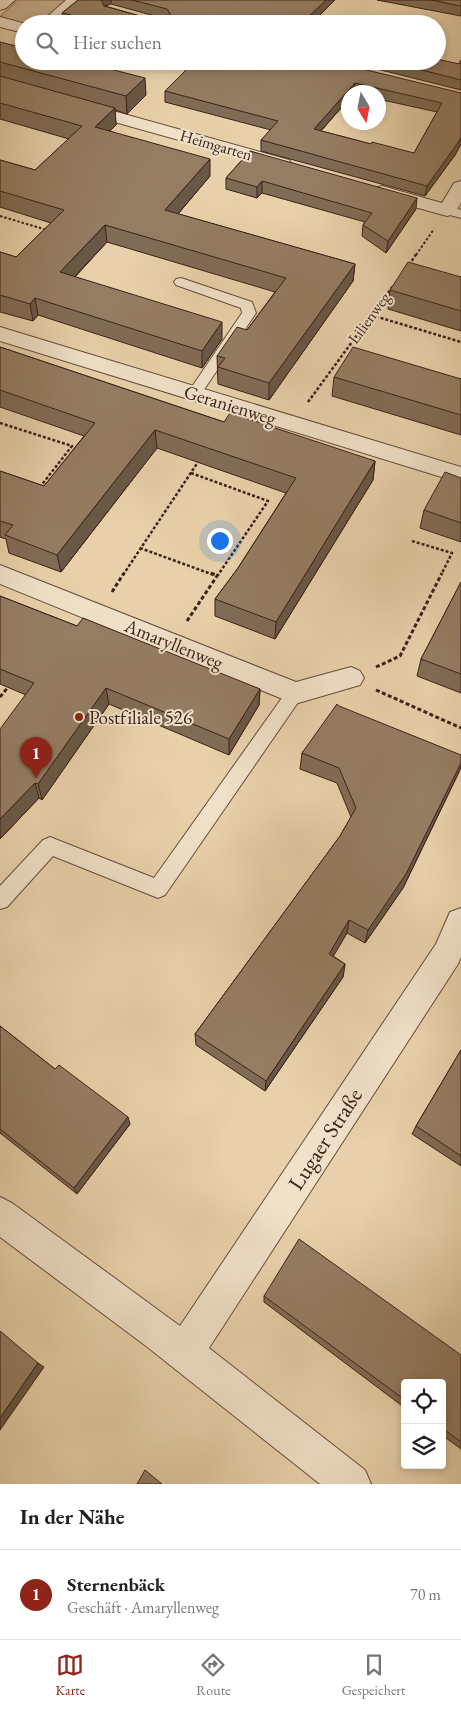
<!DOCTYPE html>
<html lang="de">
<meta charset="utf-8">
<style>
:root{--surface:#fff;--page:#f2f2f2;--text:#202124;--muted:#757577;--line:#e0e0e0;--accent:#8f2418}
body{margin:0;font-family:"EB Garamond",serif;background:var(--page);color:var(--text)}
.controls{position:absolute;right:15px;bottom:15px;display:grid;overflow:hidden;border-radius:5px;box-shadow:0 2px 8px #0003}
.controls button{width:45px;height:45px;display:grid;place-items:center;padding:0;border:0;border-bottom:1px solid var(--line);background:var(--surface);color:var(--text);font:25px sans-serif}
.compass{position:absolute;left:341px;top:85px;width:45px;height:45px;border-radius:50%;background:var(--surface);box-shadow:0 2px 8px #0003;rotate:170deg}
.you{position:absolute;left:219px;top:540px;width:18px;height:18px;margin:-12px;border:4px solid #fff;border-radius:50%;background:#1a73e8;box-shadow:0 0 0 8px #1a73e833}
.badge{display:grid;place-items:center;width:32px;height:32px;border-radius:50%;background:var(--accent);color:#fff;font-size:16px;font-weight:700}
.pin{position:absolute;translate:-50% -41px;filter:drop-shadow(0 1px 2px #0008)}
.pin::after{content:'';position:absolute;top:26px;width:18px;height:15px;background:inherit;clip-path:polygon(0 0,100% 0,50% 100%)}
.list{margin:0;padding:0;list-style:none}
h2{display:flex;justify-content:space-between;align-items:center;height:65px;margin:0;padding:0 20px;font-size:21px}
h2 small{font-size:16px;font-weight:400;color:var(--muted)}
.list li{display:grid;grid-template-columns:32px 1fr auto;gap:15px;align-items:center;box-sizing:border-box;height:90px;padding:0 20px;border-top:1px solid var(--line)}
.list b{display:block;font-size:19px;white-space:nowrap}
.list p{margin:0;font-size:16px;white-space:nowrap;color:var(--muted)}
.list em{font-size:16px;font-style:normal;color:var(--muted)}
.icon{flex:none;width:28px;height:28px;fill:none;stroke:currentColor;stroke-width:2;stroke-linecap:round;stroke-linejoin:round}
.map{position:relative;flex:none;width:461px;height:1484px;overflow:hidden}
.search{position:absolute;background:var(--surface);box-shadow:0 2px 8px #0003;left:15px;right:15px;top:15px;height:55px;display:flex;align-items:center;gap:12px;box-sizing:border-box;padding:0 18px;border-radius:28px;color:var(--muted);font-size:19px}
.sheet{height:155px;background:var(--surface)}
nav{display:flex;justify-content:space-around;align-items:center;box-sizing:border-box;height:70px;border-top:1px solid var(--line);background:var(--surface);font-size:14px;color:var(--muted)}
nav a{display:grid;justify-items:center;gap:2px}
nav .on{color:var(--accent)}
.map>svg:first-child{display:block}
.green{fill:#cbb391;stroke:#836a54}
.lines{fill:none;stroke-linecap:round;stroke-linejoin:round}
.lane-casing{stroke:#664d3c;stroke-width:2}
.street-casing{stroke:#664d3c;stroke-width:2}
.path-far2{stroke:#3b2117;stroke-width:2;stroke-dasharray:2.5 2;stroke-linecap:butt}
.path-far1{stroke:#3b2117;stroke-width:2.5;stroke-dasharray:3 2;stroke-linecap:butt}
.path{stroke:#3b2117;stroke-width:3;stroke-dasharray:4 2.5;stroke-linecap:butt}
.lane{fill:#f0e1c8;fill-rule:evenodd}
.street{fill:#f0e1c8;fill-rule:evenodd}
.wall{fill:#806c55;stroke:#3b2117;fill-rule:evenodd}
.shaded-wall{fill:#685845;stroke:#3b2117}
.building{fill:#957d63;stroke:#3b2117;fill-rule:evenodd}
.poi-dot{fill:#8f2418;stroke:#f0e1c8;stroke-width:2}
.labels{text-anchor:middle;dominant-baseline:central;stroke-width:4;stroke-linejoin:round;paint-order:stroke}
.far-street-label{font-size:16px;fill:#3b2117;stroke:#f0e1c8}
.street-label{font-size:19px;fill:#3b2117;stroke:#f0e1c8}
.poi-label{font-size:19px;fill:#3b2117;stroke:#f0e1c8;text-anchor:start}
.near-street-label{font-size:22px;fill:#3b2117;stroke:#f0e1c8}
</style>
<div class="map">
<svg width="461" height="1484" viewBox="0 0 461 1484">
<rect width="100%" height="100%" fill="#e8d1aa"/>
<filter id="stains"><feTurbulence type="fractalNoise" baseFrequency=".004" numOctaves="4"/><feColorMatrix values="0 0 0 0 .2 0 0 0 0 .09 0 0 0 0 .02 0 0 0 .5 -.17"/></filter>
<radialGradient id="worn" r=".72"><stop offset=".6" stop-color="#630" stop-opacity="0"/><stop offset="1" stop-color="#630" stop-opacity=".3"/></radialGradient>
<path class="green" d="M18,0H68C40,23 40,28 3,19L1,15Z"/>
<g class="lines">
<defs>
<path id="lane" d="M447,206L461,210V218L442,213L441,210L442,207Z
M181,278L252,302L256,313L199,397H189L187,394L242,313L241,308L176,285L174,282L176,279Z
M295,686L301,688L304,693L301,698L165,895L158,898L53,856L7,907L0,909V886L43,840L50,837L154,878L289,688Z"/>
<path id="street" d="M0,0H15L6,8L0,10Z
M66,0H84L57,24H39Z
M0,17L26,24H24V33L0,27Z
M81,102L289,160L292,164L289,168L283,169L75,111L72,107L75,103Z
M461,181V203L454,214L447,216L375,196L373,192L375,188L382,186L442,203L454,183Z
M0,327L461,467V483L0,341Z
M0,565L296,682L351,667L360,671L364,678L360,685L295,704L0,584Z
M461,908V957L458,964L209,1348L365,1470L371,1484H320L146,1346L0,1237V1197L12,1203L180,1326L436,944L450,912Z"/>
</defs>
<use href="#lane" class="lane-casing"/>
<use href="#street" class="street-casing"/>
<path class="path-far2" d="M0,216L47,230
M416,255L434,229"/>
<path class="path-far1" d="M409,265L417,253
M371,315L461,342
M308,402L393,286
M0,423L72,446L40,487
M191,473L268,501L218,575
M412,541L452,553L441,575
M140,548L214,575
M123,575L200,459"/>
<path class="path" d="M211,573L218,576
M112,592L124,573
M187,621L219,573
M376,667L400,656L442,573
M376,690L461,728
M0,697L9,686"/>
<use href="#lane" class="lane"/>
<use href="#street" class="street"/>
</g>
<path class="wall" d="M78,0H335L311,24H68L63,23L62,13ZM111,4L155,16H140L105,6Z
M377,0H461V16Z
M0,42L146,95L127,114L115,110L116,125L110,131L210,176L178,214L355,264L353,281L269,400L218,384L217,356L247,330L275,292L107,242L75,277L222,339L202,368L38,315L33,321L0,312V252L16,257L51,223L0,207V160L35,170L69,139L0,119Z
M461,60V90L345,61H437L459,64Z
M195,61L461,93V144L455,155L425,196L261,151V140L271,130L165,102V91ZM348,92H378V99L437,112L414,153L371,144L321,131L348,100Z
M250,151L416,209L386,253L362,236L363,225L365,222L262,193L257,198L226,189V178Z
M461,277V331L388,309L390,290Z
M0,347L224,422L375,461L373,480L275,639L215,616V599L238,568L286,493L157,448L61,572L9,553L6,539L0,537V471L44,486L84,436L0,407Z
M334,377L461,379V435L332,396Z
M461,478V542L420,528L424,510Z
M461,582V693L417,676L421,659Z
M0,596L77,626L260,689L259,705L229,755L109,704L42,800L39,798L0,839L26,695L0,684Z
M339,706L459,772L403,888L365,943L347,933L333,956L345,964L343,977L265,1091L196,1045L195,1034L340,836L351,817L337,783L300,769L302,753Z
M0,1026L55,1069L130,1124L77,1194L0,1133Z
M461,1050V1166L412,1134L416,1126Z
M264,1296L461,1355V1449L442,1435V1383H405V1408L264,1302Z"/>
<path class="shaded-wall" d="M101,0H111V4L104,6L101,10Z
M326,0H335L311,24H301Z
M145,78L146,95L127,114L126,96Z
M355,83L354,92H348V100L313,140L314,129Z
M115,108L116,125L97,144L95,127Z
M461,137V144L455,155L425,196L427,186Z
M210,159V176L166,228L165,210Z
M262,181V193L257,198V187Z
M417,198L416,209L386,253L388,241Z
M105,225L107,242L62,290L60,272Z
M355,264L353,281L269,400V383Z
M35,298L38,315L33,321L30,304Z
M222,322V339L202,368V351Z
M155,430L157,448L61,572L57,555Z
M375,461L373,480L275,639L276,622Z
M106,688L109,704L42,800L38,784Z
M260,689L259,705L229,755V739Z
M461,763V767L459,772L403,888L365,943L368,930Z
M35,783L39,798L0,839V819Z
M349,920L347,933L327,967L329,954Z
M345,964L343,977L265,1091L266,1081Z
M128,1117L130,1124L77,1194L74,1188Z
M38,1363L44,1367L0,1430V1418Z"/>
<path class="building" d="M78,0H101L104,6L140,16H169L170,14L167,9L132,0H326L301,24H110L62,13Z
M431,0H461V6Z
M0,42L24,48V61H79L145,78L126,96L0,62Z
M437,59L459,64L461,60V80L386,61H437Z
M195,61H330L461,93V137L457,144L427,186L261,140L278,121L165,91ZM355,83L442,103L414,153L372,142L371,144L314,129Z
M0,76L115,108L95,127L210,159L165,210L355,264L269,383L218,367L225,358L217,356L237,327L247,330L286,278L105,225L60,272L222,322L202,351L35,298L30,304L0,295V252L16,257L64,210L0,191V160L35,170L82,126L0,103Z
M250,151L417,198L388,241L363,225L372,213L262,181L257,187L226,178Z
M408,262L461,277V311L390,290Z
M0,347L224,422L230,413L375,461L276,622L215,599L238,568L296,478L155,430L57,555L5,535L13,525L0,521V471L44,486L95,423L0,390Z
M353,347L461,379V415L334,377Z
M445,472L461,478V523L424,510Z
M461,582V674L421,659Z
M0,596L77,626L83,618L260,689L229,739L106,688L38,784L35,783L0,819V729L34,683L0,669Z
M337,704L339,706L461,755V763L406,874L368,930L349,920L329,954L345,964L266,1081L195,1034L340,836L356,808L339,768L302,753Z
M0,1026L55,1069L59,1065L128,1117L74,1188L0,1129Z
M461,1050V1156L416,1126Z
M299,1239L461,1355V1442L442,1428V1383H405V1400L264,1296Z
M0,1331L38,1363L0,1418Z
M145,1470L162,1484H137Z"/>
<circle class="poi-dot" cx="79" cy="717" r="5"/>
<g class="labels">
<g class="far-street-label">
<text transform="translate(216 145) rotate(16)">Heimgarten</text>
<text transform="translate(369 318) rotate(-54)">Lilienweg</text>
</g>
<g class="street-label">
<text transform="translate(230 405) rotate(17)">Geranienweg</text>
<text transform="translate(174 644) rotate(22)">Amaryllenweg</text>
</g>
<g class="poi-label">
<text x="89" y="717">Postfiliale 526</text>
</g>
<g class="near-street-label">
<text transform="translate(325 1139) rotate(-57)">Lugaer Straße</text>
</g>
</g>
<rect width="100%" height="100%" filter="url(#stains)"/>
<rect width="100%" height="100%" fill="url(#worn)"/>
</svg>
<div class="controls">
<button><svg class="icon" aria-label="locate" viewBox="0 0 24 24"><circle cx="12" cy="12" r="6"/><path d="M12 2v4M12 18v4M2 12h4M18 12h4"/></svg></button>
<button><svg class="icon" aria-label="layers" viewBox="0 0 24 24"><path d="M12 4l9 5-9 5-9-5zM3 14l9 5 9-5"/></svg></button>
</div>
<svg class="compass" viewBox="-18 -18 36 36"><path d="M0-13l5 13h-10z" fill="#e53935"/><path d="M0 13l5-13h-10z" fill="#757577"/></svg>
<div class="you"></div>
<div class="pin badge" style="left:36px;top:778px">1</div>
<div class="search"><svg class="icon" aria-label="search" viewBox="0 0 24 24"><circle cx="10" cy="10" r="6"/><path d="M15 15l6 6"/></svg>Hier suchen</div>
</div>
<section class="sheet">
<h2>In der Nähe<small></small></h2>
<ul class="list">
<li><span class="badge">1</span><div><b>Sternenbäck</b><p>Geschäft · Amaryllenweg</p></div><em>70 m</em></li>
</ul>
</section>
<nav>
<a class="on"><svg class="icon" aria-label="map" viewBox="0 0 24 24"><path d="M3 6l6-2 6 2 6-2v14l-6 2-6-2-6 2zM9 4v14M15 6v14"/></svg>Karte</a>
<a><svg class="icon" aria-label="directions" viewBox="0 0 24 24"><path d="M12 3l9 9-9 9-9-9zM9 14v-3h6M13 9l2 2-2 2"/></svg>Route</a>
<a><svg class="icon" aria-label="saved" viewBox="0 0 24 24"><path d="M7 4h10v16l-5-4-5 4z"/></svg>Gespeichert</a>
</nav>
